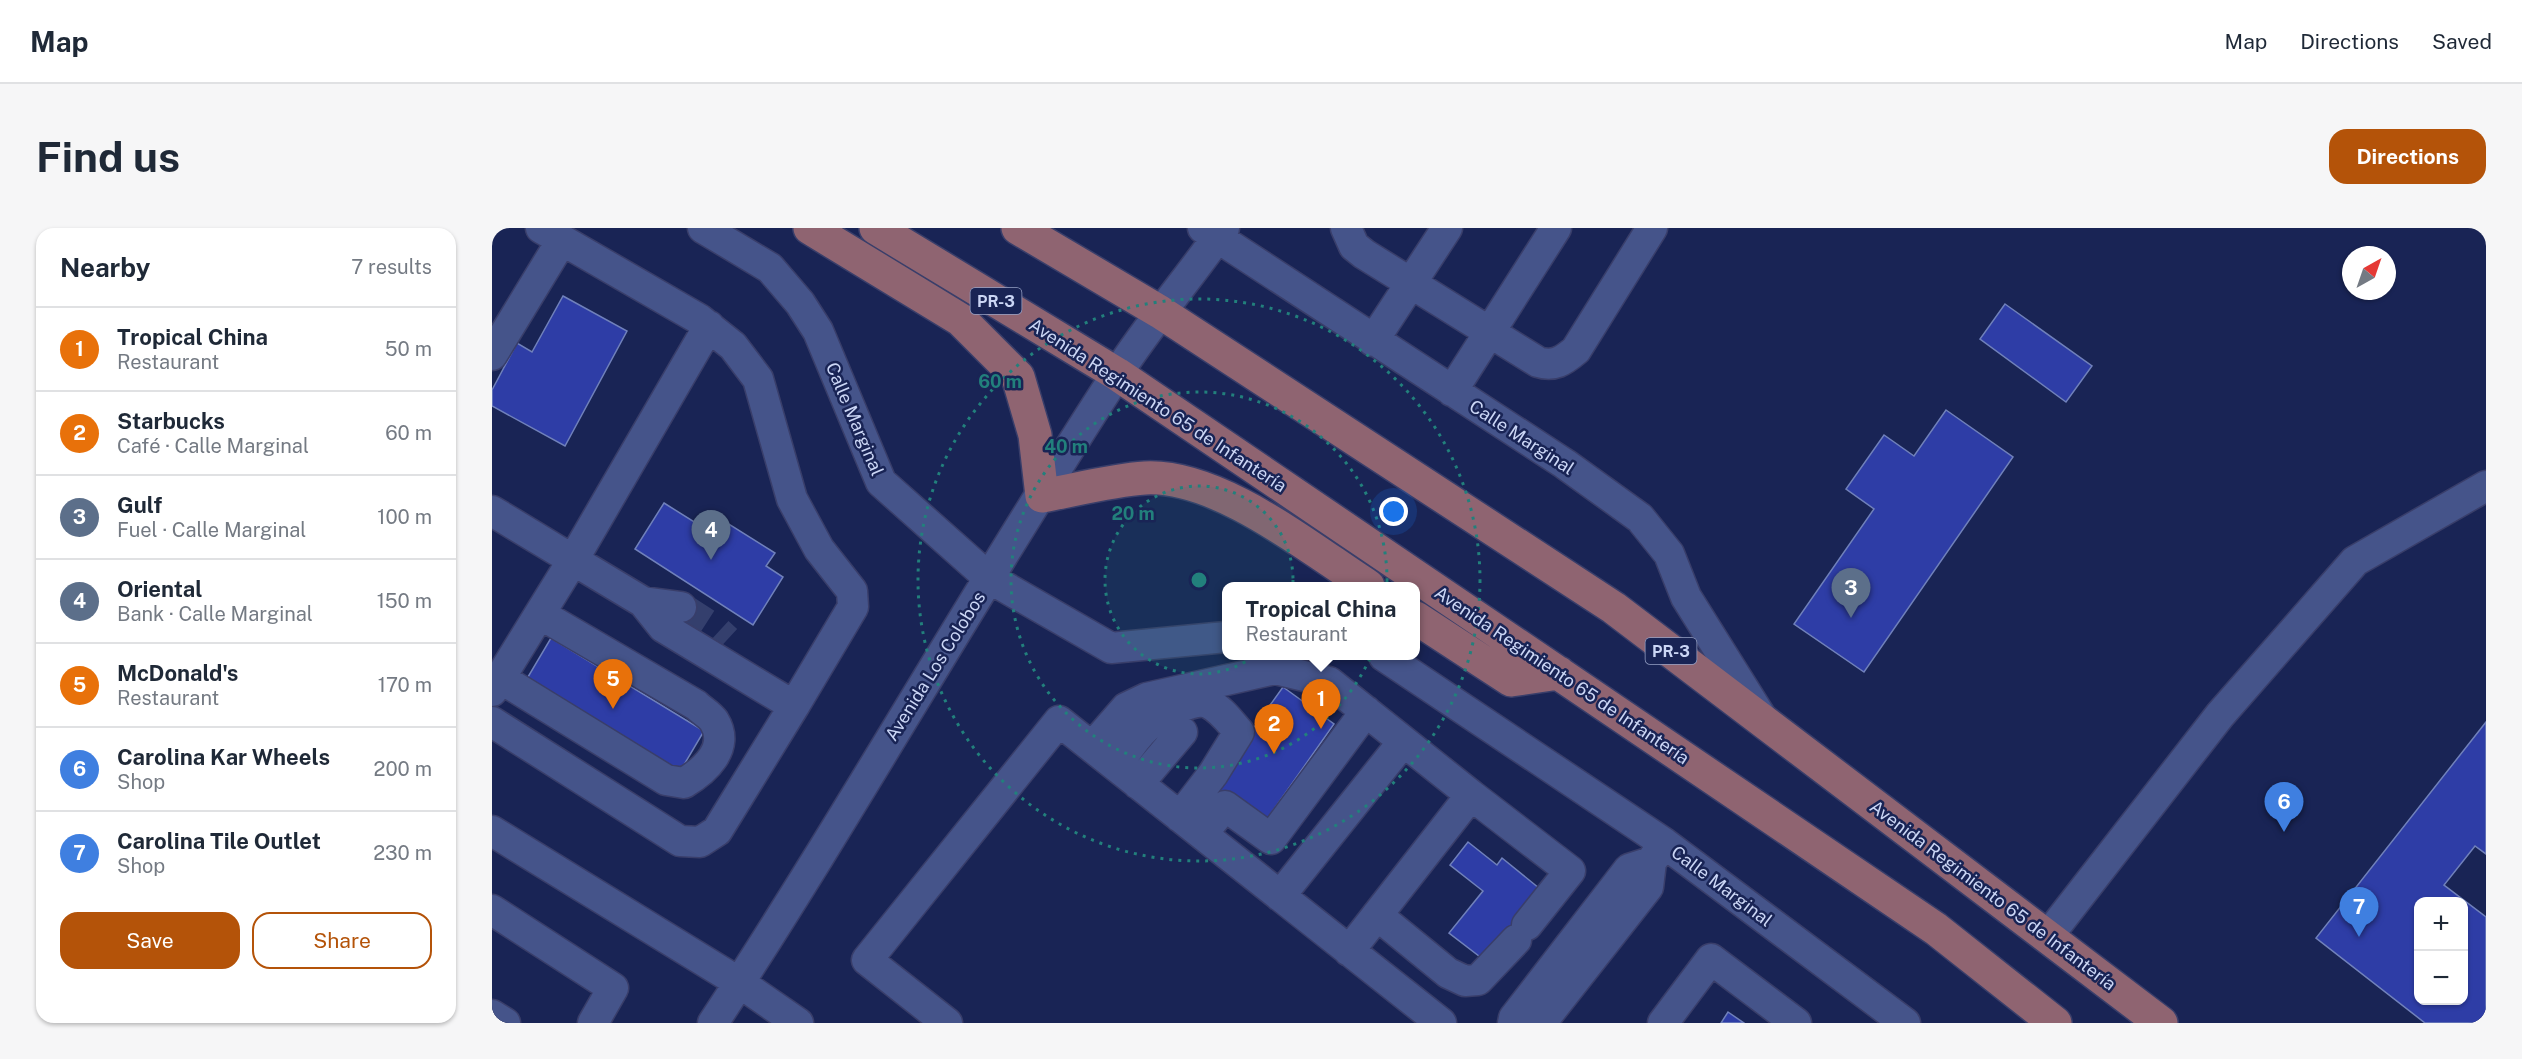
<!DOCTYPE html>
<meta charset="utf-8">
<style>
:root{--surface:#fff;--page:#f6f6f7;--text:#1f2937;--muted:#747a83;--line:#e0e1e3;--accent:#b45309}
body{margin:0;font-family:"Public Sans",sans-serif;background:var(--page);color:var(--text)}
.controls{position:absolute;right:18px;bottom:18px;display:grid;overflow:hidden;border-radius:12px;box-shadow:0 2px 4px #0004}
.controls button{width:54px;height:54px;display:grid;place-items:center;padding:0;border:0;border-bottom:2px solid var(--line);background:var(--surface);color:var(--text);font:30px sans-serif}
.compass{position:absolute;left:1850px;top:18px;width:54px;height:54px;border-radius:50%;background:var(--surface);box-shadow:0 2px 4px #0004;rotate:40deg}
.you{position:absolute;left:902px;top:284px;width:21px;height:21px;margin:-15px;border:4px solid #fff;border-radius:50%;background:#1a73e8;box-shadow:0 0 0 9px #1a73e833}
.badge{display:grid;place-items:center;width:39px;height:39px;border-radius:50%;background:var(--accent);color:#fff;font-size:20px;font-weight:700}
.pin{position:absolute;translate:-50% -50px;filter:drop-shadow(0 2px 3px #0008)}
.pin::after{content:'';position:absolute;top:32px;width:21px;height:18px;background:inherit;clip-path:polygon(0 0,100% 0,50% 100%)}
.popup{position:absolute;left:730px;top:354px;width:198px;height:78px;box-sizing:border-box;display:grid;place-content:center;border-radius:12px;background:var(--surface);filter:drop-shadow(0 2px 4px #0005);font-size:20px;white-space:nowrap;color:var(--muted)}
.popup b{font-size:22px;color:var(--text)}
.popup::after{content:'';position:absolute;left:50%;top:100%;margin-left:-12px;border:12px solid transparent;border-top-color:var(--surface)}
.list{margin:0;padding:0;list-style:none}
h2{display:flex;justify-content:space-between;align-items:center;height:78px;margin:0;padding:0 24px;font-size:26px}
h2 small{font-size:20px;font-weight:400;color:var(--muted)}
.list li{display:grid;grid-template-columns:39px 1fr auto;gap:18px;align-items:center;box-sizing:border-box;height:84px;padding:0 24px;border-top:2px solid var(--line)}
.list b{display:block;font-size:22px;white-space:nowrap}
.list p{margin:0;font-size:20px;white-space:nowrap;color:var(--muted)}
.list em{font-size:20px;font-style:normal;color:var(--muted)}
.actions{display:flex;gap:12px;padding:18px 24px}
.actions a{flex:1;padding:14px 0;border:2px solid var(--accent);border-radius:18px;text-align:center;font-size:21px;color:var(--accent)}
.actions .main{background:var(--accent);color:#fff}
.map{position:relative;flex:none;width:1994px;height:795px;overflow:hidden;border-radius:18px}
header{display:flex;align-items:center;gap:36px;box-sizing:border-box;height:84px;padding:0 30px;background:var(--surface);border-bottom:2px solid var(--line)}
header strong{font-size:28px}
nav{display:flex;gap:33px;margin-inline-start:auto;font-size:21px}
.intro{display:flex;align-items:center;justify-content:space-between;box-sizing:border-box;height:144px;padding:0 36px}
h1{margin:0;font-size:42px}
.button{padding:15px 27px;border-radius:18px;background:var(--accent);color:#fff;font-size:21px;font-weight:700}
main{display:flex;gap:36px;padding:0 36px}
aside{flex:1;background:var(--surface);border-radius:18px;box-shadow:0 2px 4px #0004}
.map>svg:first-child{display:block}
.building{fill:#2e3da6;stroke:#7081bb;stroke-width:1.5;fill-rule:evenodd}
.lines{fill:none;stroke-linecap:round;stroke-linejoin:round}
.minor-tunnel{stroke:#343f6d;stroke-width:30;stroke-dasharray:30 15;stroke-linecap:butt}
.minor-casing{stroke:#393e6a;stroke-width:33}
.major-casing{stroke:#393e6a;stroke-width:36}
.minor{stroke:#45548a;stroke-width:30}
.major{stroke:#8f6471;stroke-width:33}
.ring{fill:none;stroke:#22807c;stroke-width:3;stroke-dasharray:3 6}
.labels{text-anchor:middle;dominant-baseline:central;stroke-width:5;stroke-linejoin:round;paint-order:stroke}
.shield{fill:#192455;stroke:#96a1c5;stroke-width:1.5}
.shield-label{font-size:16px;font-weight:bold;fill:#cbd6f5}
.street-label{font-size:18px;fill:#cbd6f5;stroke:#192455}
.centre{fill:#22807c;stroke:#192455;stroke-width:3}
.ring-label{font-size:18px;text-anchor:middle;font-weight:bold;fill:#22807c;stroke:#192455;stroke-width:5;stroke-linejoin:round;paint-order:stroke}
</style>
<header>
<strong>Map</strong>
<nav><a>Map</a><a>Directions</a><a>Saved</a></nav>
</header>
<div class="intro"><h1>Find us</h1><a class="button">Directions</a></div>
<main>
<aside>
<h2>Nearby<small>7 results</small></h2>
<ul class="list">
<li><span class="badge" style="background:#e8710a">1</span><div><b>Tropical China</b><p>Restaurant</p></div><em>50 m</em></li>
<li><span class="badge" style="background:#e8710a">2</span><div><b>Starbucks</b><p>Café · Calle Marginal</p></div><em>60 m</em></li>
<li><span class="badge" style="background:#5c6f8a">3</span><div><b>Gulf</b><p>Fuel · Calle Marginal</p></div><em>100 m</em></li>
<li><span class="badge" style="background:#5c6f8a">4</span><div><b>Oriental</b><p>Bank · Calle Marginal</p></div><em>150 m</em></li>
<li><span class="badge" style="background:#e8710a">5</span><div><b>McDonald's</b><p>Restaurant</p></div><em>170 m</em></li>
<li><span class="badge" style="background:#3f7fe0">6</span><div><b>Carolina Kar Wheels</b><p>Shop</p></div><em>200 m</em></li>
<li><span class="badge" style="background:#3f7fe0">7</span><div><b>Carolina Tile Outlet</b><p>Shop</p></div><em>230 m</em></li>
</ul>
<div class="actions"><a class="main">Save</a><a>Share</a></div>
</aside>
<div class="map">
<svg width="1994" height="795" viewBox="0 0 1994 795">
<rect width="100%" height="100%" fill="#192455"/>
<path class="building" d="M71,68L135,103L73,218L0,178V162L25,115L40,124Z
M1513,76L1600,138L1574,174L1488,111Z
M1454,182L1521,229L1372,444L1302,396L1382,281L1354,261L1392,207L1422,228Z
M172,275L207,297L216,283L283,325L274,338L291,349L261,397L143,321Z
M59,410L212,503L183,552L30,459Z
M791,459L842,496L773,594L721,557Z
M1994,494V626L1983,618L1952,657L1994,689V795H1933L1824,710ZM1926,674H1972V772H1926Z
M976,614L1005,637L1010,630L1053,665L1045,705L1034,719L996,735L957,705L991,663L958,637Z
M1236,784L1252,795H1229Z"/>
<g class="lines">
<path class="minor-tunnel" d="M189,379L223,401L235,412"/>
<defs>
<path id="minor" d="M49,0L207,91L241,118L266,151L300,271L327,321L360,363L361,379L302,478L171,399L151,374L81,332L217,98
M211,0L278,40L308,75L326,103L389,254L497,350L619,420L734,409
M711,0L1073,236L1148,290L1177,326L1194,369L1271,492
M854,0L862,18L872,26L1046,134C1062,139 1071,133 1084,122L1160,0
M881,113L955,0
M0,127L70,12
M960,163L1064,0
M0,283L81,332L0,463
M151,374L189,379
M892,428L1172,615L1413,795
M8,450L174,552L192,555C212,543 239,520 222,493C218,487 209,482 204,477L48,386
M0,494L188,613L208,614L225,603L302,478
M600,519L634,480L655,470L783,441L837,454L979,567
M624,538C645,508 653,493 689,479C696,476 708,472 716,475C729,481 738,494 747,504L721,546L688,589
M646,556L690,504
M0,603L248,755L306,795
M710,606L733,578L779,611L874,483
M788,668L911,514
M0,682L121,760L101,795
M885,687L956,745L973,753L986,752L1024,712
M1556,708L1728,487L1863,333L1994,258
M857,723L979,567L1078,643L1035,697
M0,787L13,795
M221,795C361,582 486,359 625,146C658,95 697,50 732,0
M455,795L375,732L567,493L949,795
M1021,795L1022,790L1137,641L1159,634
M1049,795L1156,659L1159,634L1172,615
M1171,795L1219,731L1304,795"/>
<path id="major" d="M318,0L469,92L526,149L543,207L550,268C582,262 621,252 653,250C726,246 817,320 876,358
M384,0L625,146L1444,701L1563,795
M526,0L668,84L1122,380L1669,795
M924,390L1019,452L1067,445"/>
</defs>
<use href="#minor" class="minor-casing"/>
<use href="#major" class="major-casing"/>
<use href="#minor" class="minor"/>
<use href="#major" class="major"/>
</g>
<circle cx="707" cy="352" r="94" fill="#22807c" fill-opacity=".12"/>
<g class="ring">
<circle cx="707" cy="352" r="94"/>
<circle cx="707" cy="352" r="188"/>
<circle cx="707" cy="352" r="281"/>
</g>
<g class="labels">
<g class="shield">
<rect x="478.5" y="60" width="51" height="26" rx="4.5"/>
<rect x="1153.5" y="410" width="51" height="26" rx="4.5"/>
</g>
<g class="shield-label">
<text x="504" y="73">PR-3</text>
<text x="1179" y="423">PR-3</text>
</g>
<g class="street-label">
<text transform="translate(666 177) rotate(33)">Avenida Regimiento 65 de Infantería</text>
<text transform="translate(363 191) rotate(67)">Calle Marginal</text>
<text transform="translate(1030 209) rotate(33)">Calle Marginal</text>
<text transform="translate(443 438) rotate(-58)">Avenida Los Colobos</text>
<text transform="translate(1070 447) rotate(34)">Avenida Regimiento 65 de Infantería</text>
<text transform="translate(1230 658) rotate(37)">Calle Marginal</text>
<text transform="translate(1501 667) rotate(37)">Avenida Regimiento 65 de Infantería</text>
</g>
</g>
<circle cx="707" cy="352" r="9" class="centre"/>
<g class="ring-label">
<text x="508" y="160">60 m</text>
<text x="574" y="225">40 m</text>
<text x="641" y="292">20 m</text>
</g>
</svg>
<div class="controls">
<button>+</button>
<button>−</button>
</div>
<svg class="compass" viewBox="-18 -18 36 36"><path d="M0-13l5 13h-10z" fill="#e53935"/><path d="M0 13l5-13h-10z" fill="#747a83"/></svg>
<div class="you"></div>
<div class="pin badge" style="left:829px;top:501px;background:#e8710a">1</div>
<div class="popup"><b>Tropical China</b>Restaurant</div>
<div class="pin badge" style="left:782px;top:526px;background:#e8710a">2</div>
<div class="pin badge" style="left:1359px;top:390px;background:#5c6f8a">3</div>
<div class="pin badge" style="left:219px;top:332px;background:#5c6f8a">4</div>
<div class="pin badge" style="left:121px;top:481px;background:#e8710a">5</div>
<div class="pin badge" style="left:1792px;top:604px;background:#3f7fe0">6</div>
<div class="pin badge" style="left:1867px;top:709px;background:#3f7fe0">7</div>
</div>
</main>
